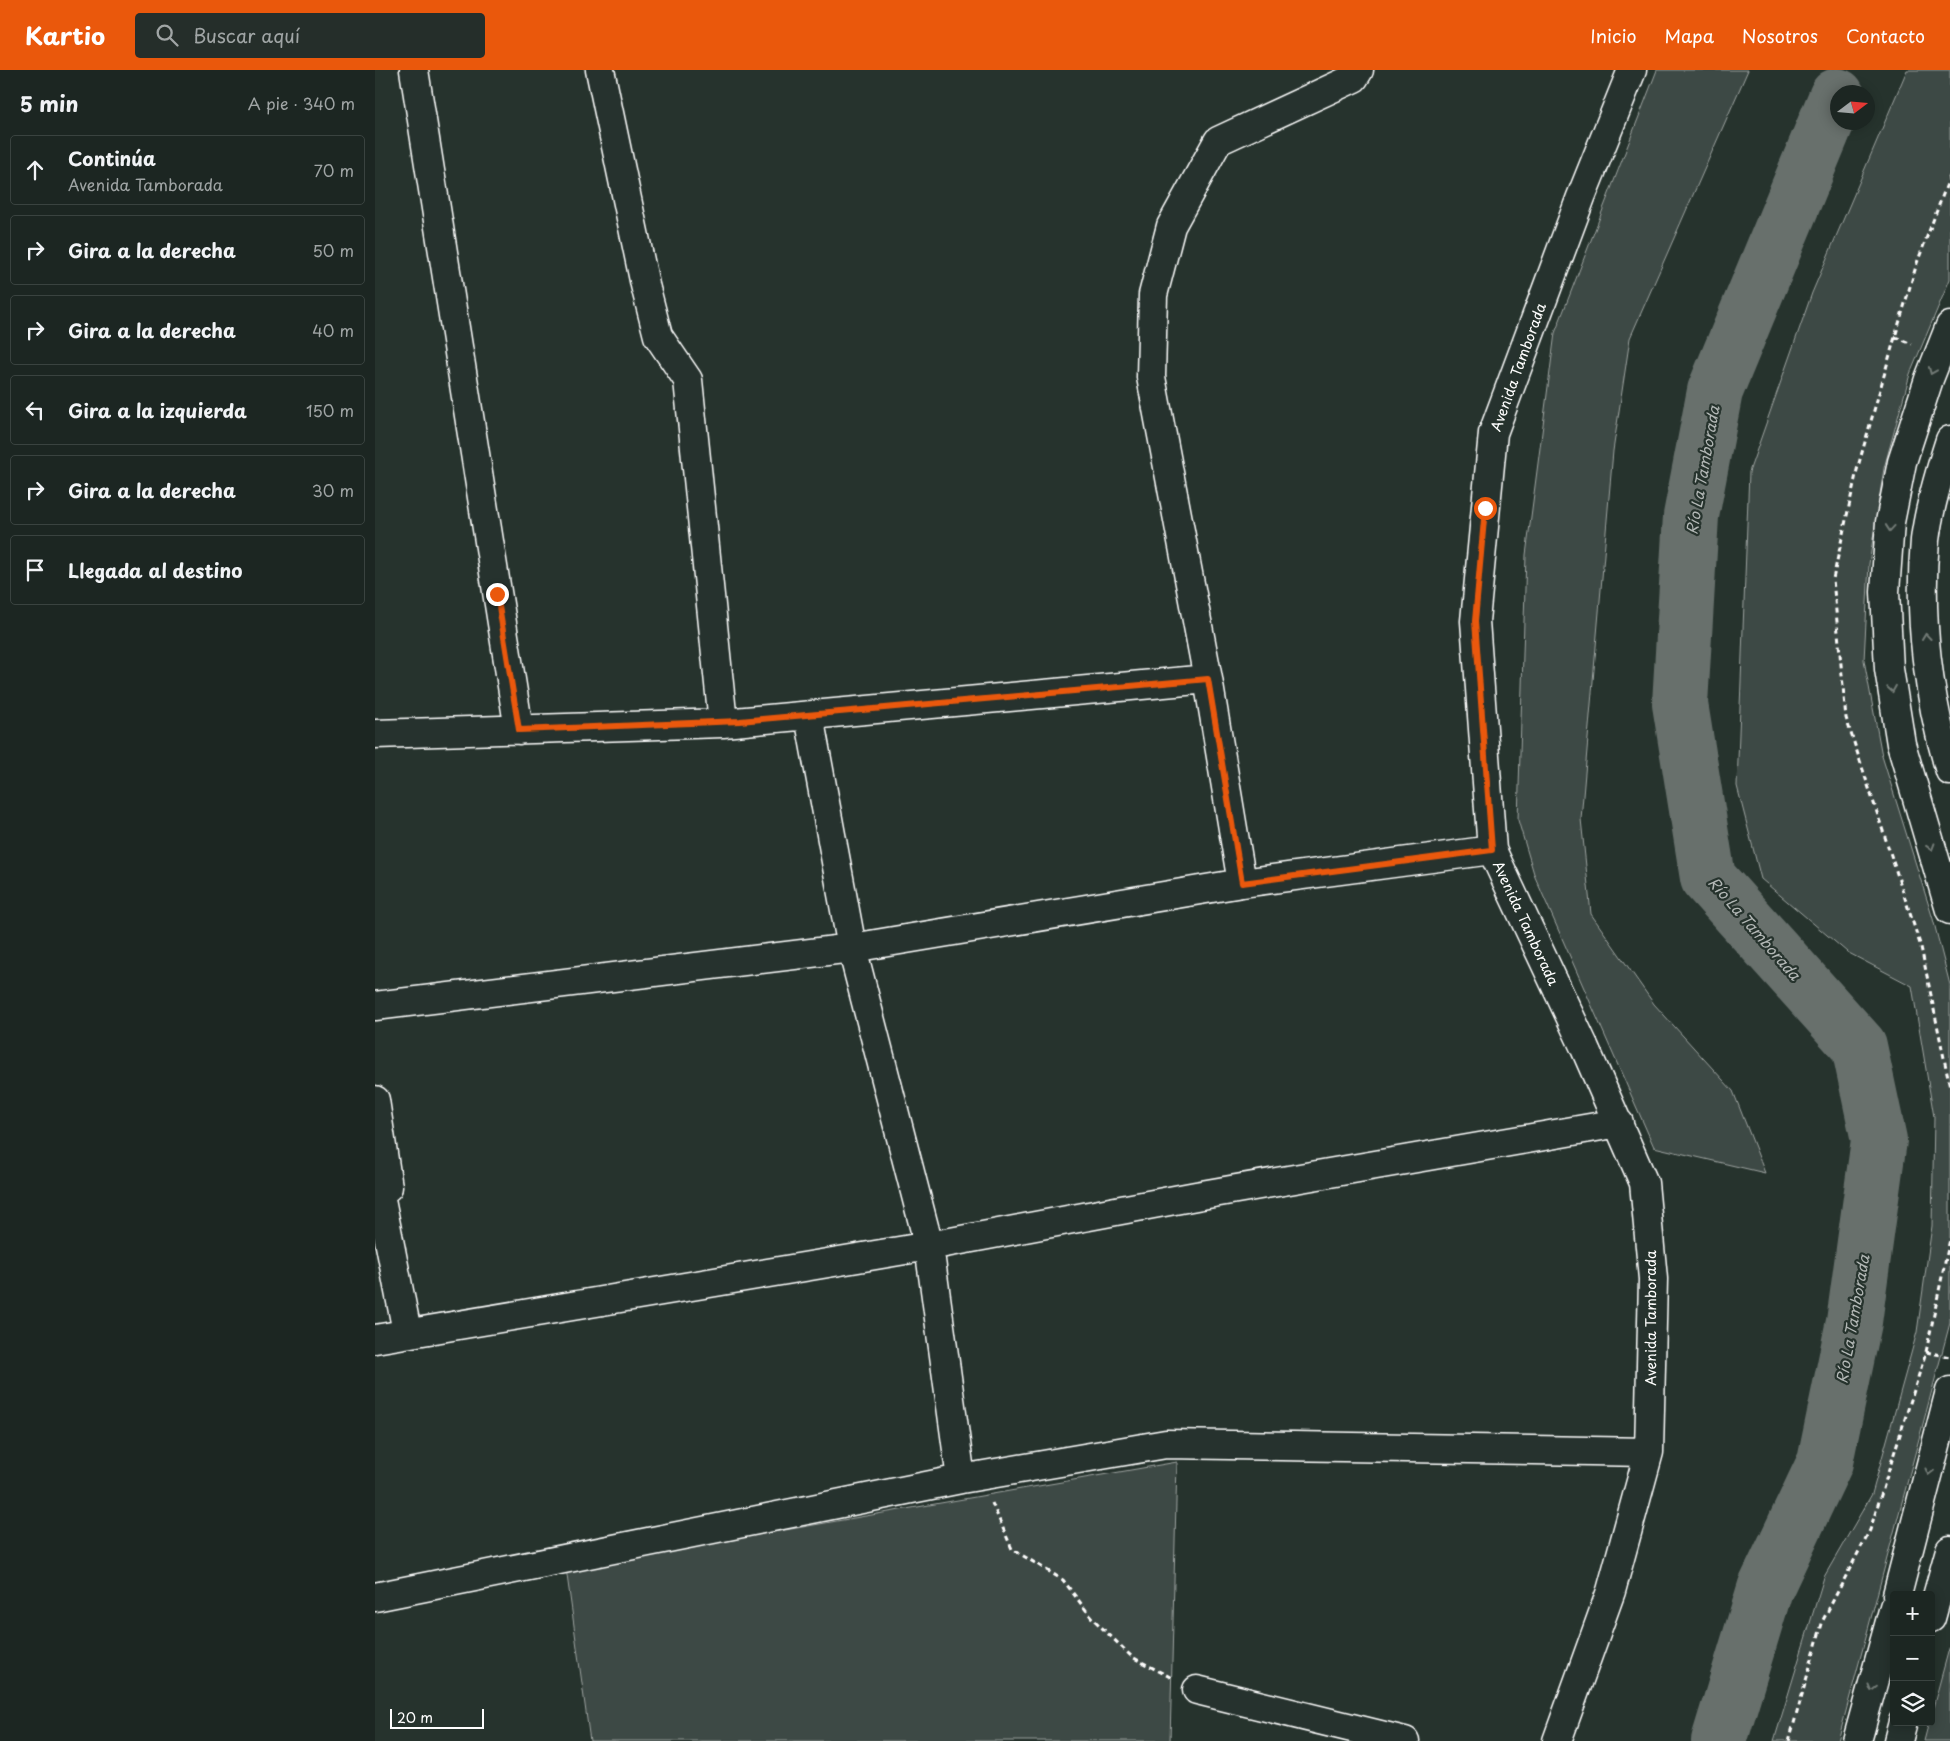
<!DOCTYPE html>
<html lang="es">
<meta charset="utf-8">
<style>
:root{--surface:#1c2622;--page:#252e2a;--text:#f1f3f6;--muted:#a0a5a5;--line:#3a4340;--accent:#ea580c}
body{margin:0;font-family:"Playpen Sans",sans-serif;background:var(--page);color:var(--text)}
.controls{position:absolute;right:15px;bottom:15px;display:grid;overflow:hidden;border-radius:5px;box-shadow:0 2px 12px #0003}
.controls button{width:45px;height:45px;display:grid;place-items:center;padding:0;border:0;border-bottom:1px solid var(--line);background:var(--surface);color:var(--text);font:25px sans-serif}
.compass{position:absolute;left:1455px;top:15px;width:45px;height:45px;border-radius:50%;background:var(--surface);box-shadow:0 2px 12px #0003;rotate:74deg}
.scale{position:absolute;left:15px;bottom:12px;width:94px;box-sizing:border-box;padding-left:5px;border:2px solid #fff;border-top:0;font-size:14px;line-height:18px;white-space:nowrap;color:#fff;-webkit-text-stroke:4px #26332d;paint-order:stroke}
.stop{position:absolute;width:15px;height:15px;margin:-11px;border:4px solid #ea580c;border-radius:50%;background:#fff}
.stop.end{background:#ea580c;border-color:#fff;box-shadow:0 1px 5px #0008}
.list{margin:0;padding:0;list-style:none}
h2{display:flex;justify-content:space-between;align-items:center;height:65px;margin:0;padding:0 20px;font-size:21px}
h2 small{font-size:16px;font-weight:400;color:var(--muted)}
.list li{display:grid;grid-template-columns:32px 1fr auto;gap:15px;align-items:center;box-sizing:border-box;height:70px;margin:0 10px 10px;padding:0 10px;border:1px solid var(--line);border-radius:5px}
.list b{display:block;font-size:19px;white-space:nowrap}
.list p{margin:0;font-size:16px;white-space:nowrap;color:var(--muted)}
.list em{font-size:16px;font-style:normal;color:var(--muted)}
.icon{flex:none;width:28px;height:28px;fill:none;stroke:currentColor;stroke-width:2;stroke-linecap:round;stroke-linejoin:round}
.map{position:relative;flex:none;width:1575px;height:1671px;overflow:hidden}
header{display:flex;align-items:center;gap:30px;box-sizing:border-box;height:70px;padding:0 25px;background:var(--accent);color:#fff}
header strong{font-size:24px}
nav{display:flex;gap:28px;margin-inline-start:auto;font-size:18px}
.search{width:350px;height:45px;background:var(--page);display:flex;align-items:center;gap:12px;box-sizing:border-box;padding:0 18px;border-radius:5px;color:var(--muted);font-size:19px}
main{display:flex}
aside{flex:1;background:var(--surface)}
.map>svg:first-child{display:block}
.green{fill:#3e4944;stroke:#9ea4a2}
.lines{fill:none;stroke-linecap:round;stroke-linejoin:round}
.river{stroke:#67706c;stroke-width:56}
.minor-casing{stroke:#fff;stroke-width:31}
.major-casing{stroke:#fff;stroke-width:31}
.path{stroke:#fff;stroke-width:3;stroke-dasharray:5 4;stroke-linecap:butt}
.minor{stroke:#26332d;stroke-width:28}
.major{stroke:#26332d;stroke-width:28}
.oneway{stroke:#727a76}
.route{stroke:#ea580c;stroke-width:6}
.labels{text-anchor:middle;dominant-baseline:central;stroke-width:4.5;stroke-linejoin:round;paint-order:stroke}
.street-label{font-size:14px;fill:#fff;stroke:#26332d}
.water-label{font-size:15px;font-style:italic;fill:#b3b8b6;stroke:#26332d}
</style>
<header>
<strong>Kartio</strong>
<div class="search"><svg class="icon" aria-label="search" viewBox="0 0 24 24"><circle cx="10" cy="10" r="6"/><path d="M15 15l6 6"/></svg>Buscar aquí</div>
<nav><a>Inicio</a><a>Mapa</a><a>Nosotros</a><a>Contacto</a></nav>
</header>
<main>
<aside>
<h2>5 min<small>A pie · 340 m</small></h2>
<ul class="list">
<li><svg class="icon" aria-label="ahead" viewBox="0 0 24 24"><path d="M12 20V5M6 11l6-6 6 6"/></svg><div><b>Continúa</b><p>Avenida Tamborada</p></div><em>70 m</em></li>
<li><svg class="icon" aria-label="right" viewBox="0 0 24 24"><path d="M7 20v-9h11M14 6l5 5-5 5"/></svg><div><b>Gira a la derecha</b></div><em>50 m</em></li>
<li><svg class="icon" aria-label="right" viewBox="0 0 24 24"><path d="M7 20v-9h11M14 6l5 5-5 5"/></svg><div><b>Gira a la derecha</b></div><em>40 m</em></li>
<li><svg class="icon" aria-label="left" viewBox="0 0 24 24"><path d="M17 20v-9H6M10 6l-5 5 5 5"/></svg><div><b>Gira a la izquierda</b></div><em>150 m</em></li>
<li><svg class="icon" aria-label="right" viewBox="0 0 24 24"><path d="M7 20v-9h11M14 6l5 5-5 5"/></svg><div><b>Gira a la derecha</b></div><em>30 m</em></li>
<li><svg class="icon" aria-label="arrive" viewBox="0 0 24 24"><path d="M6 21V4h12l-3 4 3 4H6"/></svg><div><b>Llegada al destino</b></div></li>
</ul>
</aside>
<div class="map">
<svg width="1575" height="1671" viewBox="0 0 1575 1671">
<rect width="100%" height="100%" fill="#26332d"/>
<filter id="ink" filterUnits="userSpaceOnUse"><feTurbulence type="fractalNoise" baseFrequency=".02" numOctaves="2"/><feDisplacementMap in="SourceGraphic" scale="10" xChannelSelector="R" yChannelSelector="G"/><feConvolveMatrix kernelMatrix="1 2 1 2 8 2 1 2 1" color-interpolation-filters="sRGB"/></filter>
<g filter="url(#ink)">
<path class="green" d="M1282,0H1373L1255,268L1238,381L1206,749L1216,844L1279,934L1358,1021L1390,1103L1279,1077L1160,807L1143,750L1151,485L1180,263Z
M1532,0H1575V209L1535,304L1509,398L1494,494L1489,590L1507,686L1558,849L1575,915V1253L1463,1671H1399L1449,1507L1497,1424L1542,1262L1557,1156L1559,1047L1537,916L1472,882L1386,809L1362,716L1374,402L1437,223Z
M802,1392L795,1671H215L191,1498Z
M1575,1575V1671H1549L1554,1652H1556V1645Z"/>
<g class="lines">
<path class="river" d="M1344,1671L1390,1519L1450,1392L1479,1252L1504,1070L1484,976L1333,808L1305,634L1316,446L1340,321L1462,26"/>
<defs>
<path id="minor" d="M39,0L144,660
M225,0L270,215L283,266L313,310L348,653
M434,646L477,878L554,1176L586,1409
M0,664L348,653L833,609
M867,813L833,609L776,307L778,225L796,156L843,71L979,8L984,0
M0,936L477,878L867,813L1117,780
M0,1030L13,1117L4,1119L32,1262
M0,1269L554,1176L821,1126L1244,1053
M0,1527L586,1409L791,1374L1274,1382
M822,1620L1030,1671
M1182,1671L1236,1521L1274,1382L1278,1209L1269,1113L1209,976L1117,780L1100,551L1118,363L1206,127L1257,0"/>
<path id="major" d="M1575,256L1554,309L1527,392L1515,452L1510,522L1514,599L1526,674L1575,840
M1575,370C1565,401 1554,437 1550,470C1543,547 1553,628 1575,701
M1522,1525L1575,1321
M1556,1548L1575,1480
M1482,1671L1519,1537
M1523,1671L1528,1652"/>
</defs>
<use href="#minor" class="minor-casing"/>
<use href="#major" class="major-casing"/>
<path class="path" d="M1575,106L1542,193L1520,267L1482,400L1458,509L1471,648L1546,877L1575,1017
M1520,267L1537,274
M1551,1282L1575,1287
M617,1433L637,1479L688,1510L717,1548L757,1587L797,1608
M1414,1671L1448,1550L1495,1460L1551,1282L1575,1169"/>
<use href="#minor" class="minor"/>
<use href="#major" class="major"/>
</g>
<defs><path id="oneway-chevron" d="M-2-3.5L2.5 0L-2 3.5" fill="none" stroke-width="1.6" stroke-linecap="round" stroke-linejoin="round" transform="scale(1.25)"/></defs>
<g class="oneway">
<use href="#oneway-chevron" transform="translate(1557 301) rotate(112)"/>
<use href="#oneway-chevron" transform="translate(1515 458) rotate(95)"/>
<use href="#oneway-chevron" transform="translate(1551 567) rotate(-96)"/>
<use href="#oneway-chevron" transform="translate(1517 619) rotate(81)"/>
<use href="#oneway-chevron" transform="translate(1556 777) rotate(73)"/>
<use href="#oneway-chevron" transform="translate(1554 1402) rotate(105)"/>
<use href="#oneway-chevron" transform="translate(1497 1618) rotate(105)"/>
</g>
</g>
<g class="lines" filter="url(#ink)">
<path class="route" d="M122,524L144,660L365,651L833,609L867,813L1117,780L1100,551L1110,438"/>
</g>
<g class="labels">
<g class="street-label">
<text transform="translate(1143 297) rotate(-70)">Avenida Tamborada</text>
<text transform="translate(1151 853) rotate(65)">Avenida Tamborada</text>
<text transform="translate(1275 1248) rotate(-90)">Avenida Tamborada</text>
</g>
<g class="water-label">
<text transform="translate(1327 400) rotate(-80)">Río La Tamborada</text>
<text transform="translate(1380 858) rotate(49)">Río La Tamborada</text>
<text transform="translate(1477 1249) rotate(-80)">Río La Tamborada</text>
</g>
</g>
</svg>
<div class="controls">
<button>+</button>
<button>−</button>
<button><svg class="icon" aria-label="layers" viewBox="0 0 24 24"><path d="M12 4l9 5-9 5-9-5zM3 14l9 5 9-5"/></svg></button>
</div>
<svg class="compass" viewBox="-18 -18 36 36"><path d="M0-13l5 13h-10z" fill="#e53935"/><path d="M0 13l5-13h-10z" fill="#a0a5a5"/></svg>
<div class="scale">20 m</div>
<div class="stop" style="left:1110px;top:438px"></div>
<div class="stop end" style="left:122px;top:524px"></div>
</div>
</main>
